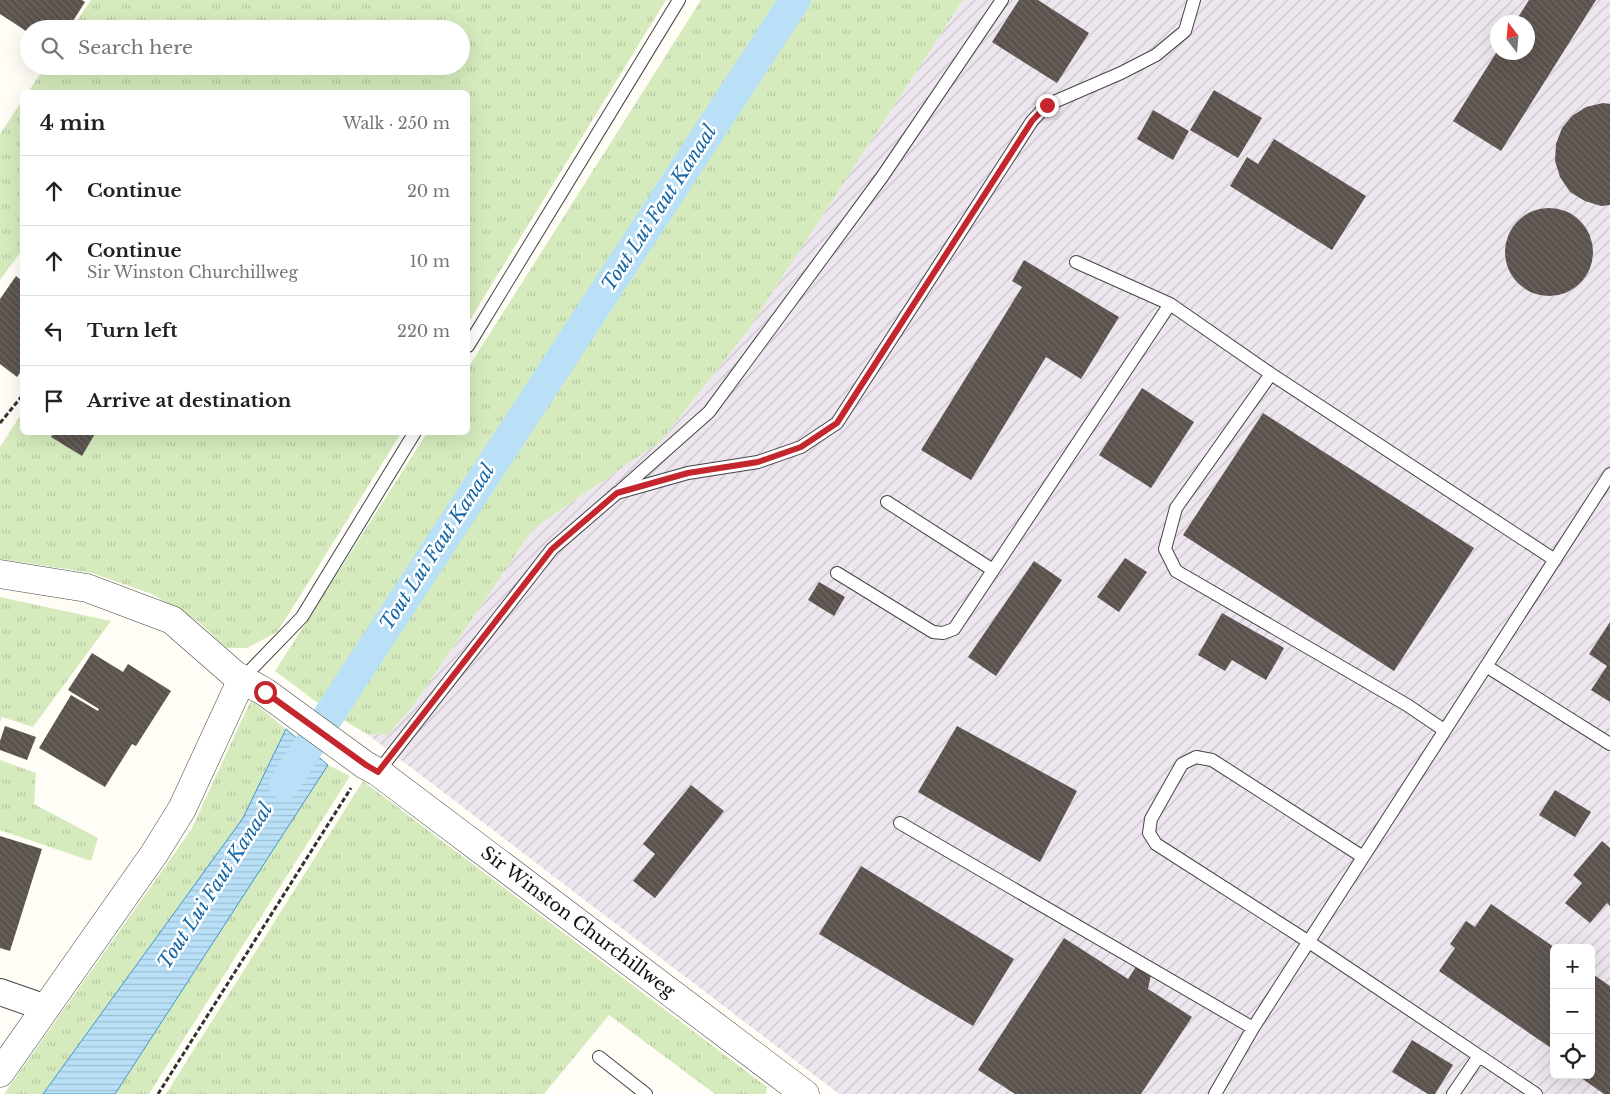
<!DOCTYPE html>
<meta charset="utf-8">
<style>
:root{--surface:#fff;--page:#f6f6f6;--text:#222;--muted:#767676;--line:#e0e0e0}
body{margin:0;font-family:"Libre Baskerville",serif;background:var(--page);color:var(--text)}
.controls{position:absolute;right:15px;bottom:15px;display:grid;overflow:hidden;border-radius:8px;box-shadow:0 5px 20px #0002}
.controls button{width:45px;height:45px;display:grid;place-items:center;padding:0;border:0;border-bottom:1px solid var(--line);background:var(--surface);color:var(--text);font:25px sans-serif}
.compass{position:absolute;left:1490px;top:15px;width:45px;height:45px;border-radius:50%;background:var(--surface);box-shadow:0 5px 20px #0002;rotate:344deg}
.stop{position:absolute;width:15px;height:15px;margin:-11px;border:4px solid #c4262e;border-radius:50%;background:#fff}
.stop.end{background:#c4262e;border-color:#fff;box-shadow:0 1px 5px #0008}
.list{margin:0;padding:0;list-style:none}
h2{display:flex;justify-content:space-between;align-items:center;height:65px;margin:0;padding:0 20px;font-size:21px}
h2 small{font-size:16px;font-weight:400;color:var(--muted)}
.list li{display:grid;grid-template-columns:32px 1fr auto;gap:15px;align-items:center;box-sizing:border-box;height:70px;padding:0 20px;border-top:1px solid var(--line)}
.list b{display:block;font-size:19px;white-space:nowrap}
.list p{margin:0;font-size:16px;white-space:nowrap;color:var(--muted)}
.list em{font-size:16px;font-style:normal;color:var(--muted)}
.icon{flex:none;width:28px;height:28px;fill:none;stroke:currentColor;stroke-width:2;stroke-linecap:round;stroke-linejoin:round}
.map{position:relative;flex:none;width:1610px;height:1094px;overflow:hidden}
.search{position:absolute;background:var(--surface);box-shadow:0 5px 20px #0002;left:20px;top:20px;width:450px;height:55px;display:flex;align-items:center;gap:12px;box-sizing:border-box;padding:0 18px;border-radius:28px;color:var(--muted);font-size:19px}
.panel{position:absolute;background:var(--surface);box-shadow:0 5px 20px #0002;left:20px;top:90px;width:450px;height:345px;border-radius:8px}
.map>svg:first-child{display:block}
.industrial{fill:url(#industrial-furrows);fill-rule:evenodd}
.grass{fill:url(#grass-tufts)}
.water{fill:url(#water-rules);stroke:#3f96cf}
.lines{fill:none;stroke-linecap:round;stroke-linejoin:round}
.canal{stroke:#b9e0f7;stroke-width:31}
.building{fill:url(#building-back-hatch)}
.service-casing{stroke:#444;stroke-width:14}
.minor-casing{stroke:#444;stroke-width:28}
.tertiary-casing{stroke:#444;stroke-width:29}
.path{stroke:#333;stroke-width:3;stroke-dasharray:5 2.5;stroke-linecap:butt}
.service{stroke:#fff;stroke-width:12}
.minor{stroke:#fff;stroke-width:26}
.tertiary{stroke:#fff;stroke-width:28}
.route{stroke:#c4262e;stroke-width:6}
.labels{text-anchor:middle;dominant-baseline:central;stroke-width:5;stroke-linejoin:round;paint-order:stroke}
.street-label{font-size:18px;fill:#111;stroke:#fff}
.water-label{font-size:19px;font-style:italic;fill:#1768a6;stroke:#fff}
</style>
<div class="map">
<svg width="1610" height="1094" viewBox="0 0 1610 1094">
<defs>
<pattern id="industrial-furrows" width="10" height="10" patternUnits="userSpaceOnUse" patternTransform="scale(1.25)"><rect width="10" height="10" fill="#eee6ef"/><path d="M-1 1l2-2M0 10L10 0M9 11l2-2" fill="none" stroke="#cbc4cc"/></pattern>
<pattern id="grass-tufts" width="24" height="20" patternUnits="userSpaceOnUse" patternTransform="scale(1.25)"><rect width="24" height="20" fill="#d5ebbd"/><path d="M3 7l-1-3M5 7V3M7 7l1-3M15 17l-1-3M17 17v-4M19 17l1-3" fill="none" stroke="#b6c8a1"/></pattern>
<pattern id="water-rules" width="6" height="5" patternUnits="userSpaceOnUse" patternTransform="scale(1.25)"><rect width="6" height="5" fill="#b9e0f7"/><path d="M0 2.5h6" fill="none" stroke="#9ebfd3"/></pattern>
<pattern id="building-back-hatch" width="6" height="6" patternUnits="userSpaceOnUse" patternTransform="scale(1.25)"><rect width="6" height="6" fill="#5a524d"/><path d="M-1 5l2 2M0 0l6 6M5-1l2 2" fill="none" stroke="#6d6662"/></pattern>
</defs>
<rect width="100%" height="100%" fill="#fffdf5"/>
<path class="industrial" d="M963,0H1610V1094H839L367,734L388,735L413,706L533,529L661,441L746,333ZM1498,22H1528V52H1498ZM1554,948H1591V1075H1554Z"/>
<path class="grass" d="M91,0H666L468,323V92H28L46,66H461V29H71Z
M701,0H963L746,333L661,441L533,529L413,706L388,735L367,734L330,712L275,671L427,433L468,432V368Z
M22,101V250L0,280V134Z
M22,413V432L401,433L300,596L277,632L247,648H226L200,623L152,594L92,573L0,559V447Z
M0,597L111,621L33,727L2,717L0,722Z
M251,700L286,729L244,818L43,1094H4L191,830Z
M0,760L36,773L34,804L98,838L91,861L0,830Z
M328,765L350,776L149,1094H115Z
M363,781L767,1087L766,1094H715L609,1015L544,1094H166Z"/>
<path class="water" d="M286,729L328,765L115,1094H43L243,818Z"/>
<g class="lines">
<path class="canal" d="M284,784L795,0"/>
</g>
<path class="building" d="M0,0H82L85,2L68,29H29V33L0,14Z
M1019,0H1038L1089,33L1057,83L992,42Z
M1529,0H1596L1501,151L1453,121L1498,50V52H1528V22H1515Z
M1214,90L1262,118L1238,158L1190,130Z
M1603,103L1610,104V205L1601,206L1585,201L1570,192L1560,177L1555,161L1556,144L1562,128L1572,116L1586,107Z
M1153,110L1189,131L1173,160L1137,139Z
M1274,139L1366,196L1332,250L1230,186L1247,157L1258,164Z
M1505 252a44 44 0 1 1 88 0a44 44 0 1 1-88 0Z
M1024,260L1119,317L1081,379L1046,357L971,480L921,450L1022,287L1012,281Z
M16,276L22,281V370L17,377L0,364V299Z
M1142,388L1194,422L1151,488L1099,455Z
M1263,413L1474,548L1394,671L1183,535Z
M54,432H96L82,456L51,437Z
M1125,558L1147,572L1119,612L1097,597Z
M1034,561L1062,580L996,676L968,657Z
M819,582L845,597L834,616L808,600Z
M1222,613L1284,648L1266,680L1232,660L1225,671L1198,655Z
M1610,622V702L1591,690L1607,666L1589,654Z
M92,653L123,672L128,664L171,691L136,746L132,744L105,787L39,748L71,695L98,711L99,709L68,690Z
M5,726L36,737L27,760L0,750V741Z
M957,726L1077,791L1040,862L918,792Z
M691,785L724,811L655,898L633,881L655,854L643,844Z
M1555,790L1591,812L1575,837L1539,815Z
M0,836L42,849L10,951L0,948Z
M1602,841L1610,848V906L1607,903L1590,923L1565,903L1582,883L1573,875Z
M861,866L1014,959L973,1026L819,934Z
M1491,904L1554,947V1050L1439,971L1455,948L1450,944L1466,921L1475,927Z
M1064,938L1128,979L1139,962L1151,975L1148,989L1192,1017L1141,1094H1015L978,1070Z
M1591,973L1610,986V1094H1604L1577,1075H1591Z
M1412,1040L1453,1065L1435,1094H1428L1392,1072Z"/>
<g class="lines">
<defs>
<path id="service" d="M1076,262L1170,304L1271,374L1555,560
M468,346L679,0
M1271,374L1176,508L1165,549L1176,571L1407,705L1444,730
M621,490L709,412L882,177L1002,0
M887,502L993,570
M837,573L933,632L943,633L954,629L1170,304
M1486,666L1610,744
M242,679L302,617L415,432
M378,772L552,549L617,493L688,473L758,462L801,447L837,423L1032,121L1047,105L1121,73L1156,55L1185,31L1194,0
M900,823L1253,1028
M1363,857L1212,760L1196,757L1182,764L1151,819L1149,833L1156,844L1309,942L1536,1094
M599,1057L646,1094
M1215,1094L1253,1028L1610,474
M1453,1094L1479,1056"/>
<path id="minor" d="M0,992L46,1008"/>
<path id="tertiary" d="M0,574L87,588L172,620L235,675L265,692L365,765L378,772L805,1094
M0,1073L154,854L182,809L242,679"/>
</defs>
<use href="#service" class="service-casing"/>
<use href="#minor" class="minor-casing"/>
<use href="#tertiary" class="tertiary-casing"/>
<path class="path" d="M0,423L22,396
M158,1094L351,788"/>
<use href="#service" class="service"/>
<use href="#minor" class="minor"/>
<use href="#tertiary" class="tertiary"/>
</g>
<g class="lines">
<path class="route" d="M265,692L366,765L378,772L552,549L617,493L688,473L758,462L801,447L837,423L1032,121L1047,105"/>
</g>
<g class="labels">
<g class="street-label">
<text transform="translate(578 922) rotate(37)">Sir Winston Churchillweg</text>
</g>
<g class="water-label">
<text transform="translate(659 208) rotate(-57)">Tout Lui Faut Kanaal</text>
<text transform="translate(437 547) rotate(-57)">Tout Lui Faut Kanaal</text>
<text transform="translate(215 886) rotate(-57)">Tout Lui Faut Kanaal</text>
</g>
</g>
</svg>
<div class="controls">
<button>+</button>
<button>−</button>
<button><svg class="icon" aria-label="locate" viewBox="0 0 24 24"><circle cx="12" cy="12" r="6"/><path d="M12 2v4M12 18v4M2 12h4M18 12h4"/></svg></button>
</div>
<svg class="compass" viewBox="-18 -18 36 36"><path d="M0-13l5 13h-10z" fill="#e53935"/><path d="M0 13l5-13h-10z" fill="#767676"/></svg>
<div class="stop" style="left:265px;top:692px"></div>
<div class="stop end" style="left:1047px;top:105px"></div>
<div class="search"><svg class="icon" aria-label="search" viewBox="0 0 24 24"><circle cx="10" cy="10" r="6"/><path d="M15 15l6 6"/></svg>Search here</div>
<section class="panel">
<h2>4 min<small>Walk · 250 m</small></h2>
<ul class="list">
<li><svg class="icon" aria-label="ahead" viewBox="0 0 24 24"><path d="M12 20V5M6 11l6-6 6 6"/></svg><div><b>Continue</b></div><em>20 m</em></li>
<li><svg class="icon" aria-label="ahead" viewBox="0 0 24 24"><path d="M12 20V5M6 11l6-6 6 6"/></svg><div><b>Continue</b><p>Sir Winston Churchillweg</p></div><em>10 m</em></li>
<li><svg class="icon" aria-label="left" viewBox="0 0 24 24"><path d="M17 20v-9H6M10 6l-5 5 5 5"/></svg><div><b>Turn left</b></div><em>220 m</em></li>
<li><svg class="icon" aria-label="arrive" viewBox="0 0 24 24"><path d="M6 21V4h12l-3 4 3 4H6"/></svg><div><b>Arrive at destination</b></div></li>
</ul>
</section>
</div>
